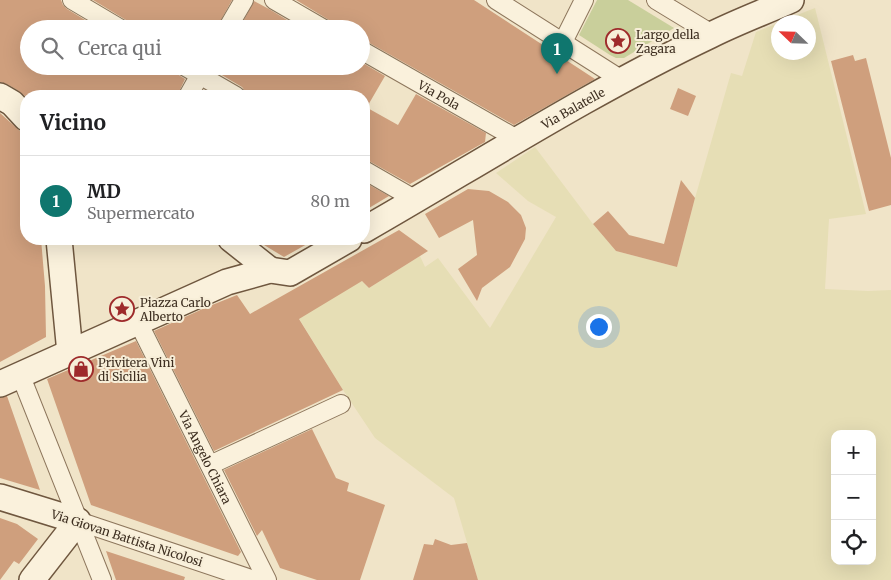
<!DOCTYPE html>
<html lang="it">
<meta charset="utf-8">
<style>
:root{--surface:#fff;--page:#f6f6f6;--text:#202124;--muted:#757577;--line:#e0e0e0;--accent:#0f766e}
body{margin:0;font-family:Merriweather,serif;background:var(--page);color:var(--text)}
.controls{position:absolute;right:15px;bottom:15px;display:grid;overflow:hidden;border-radius:10px;box-shadow:0 5px 20px #0002}
.controls button{width:45px;height:45px;display:grid;place-items:center;padding:0;border:0;border-bottom:1px solid var(--line);background:var(--surface);color:var(--text);font:25px sans-serif}
.compass{position:absolute;left:771px;top:15px;width:45px;height:45px;border-radius:50%;background:var(--surface);box-shadow:0 5px 20px #0002;rotate:293deg}
.you{position:absolute;left:598px;top:326px;width:18px;height:18px;margin:-12px;border:4px solid #fff;border-radius:50%;background:#1a73e8;box-shadow:0 0 0 8px #1a73e833}
.badge{display:grid;place-items:center;width:32px;height:32px;border-radius:50%;background:var(--accent);color:#fff;font-size:16px;font-weight:700}
.pin{position:absolute;translate:-50% -41px;filter:drop-shadow(0 1px 2px #0008)}
.pin::after{content:'';position:absolute;top:26px;width:18px;height:15px;background:inherit;clip-path:polygon(0 0,100% 0,50% 100%)}
.list{margin:0;padding:0;list-style:none}
h2{display:flex;justify-content:space-between;align-items:center;height:65px;margin:0;padding:0 20px;font-size:21px}
h2 small{font-size:16px;font-weight:400;color:var(--muted)}
.list li{display:grid;grid-template-columns:32px 1fr auto;gap:15px;align-items:center;box-sizing:border-box;height:90px;padding:0 20px;border-top:1px solid var(--line)}
.list b{display:block;font-size:19px;white-space:nowrap}
.list p{margin:0;font-size:16px;white-space:nowrap;color:var(--muted)}
.list em{font-size:16px;font-style:normal;color:var(--muted)}
.icon{flex:none;width:28px;height:28px;fill:none;stroke:currentColor;stroke-width:2;stroke-linecap:round;stroke-linejoin:round}
.map{position:relative;flex:none;width:891px;height:580px;overflow:hidden}
.search{position:absolute;background:var(--surface);box-shadow:0 5px 20px #0002;left:20px;top:20px;width:350px;height:55px;display:flex;align-items:center;gap:12px;box-sizing:border-box;padding:0 18px;border-radius:28px;color:var(--muted);font-size:19px}
.panel{position:absolute;background:var(--surface);box-shadow:0 5px 20px #0002;left:20px;top:90px;width:350px;height:155px;border-radius:20px}
.map>svg:first-child{display:block}
.farmland{fill:#e6deb5;fill-rule:evenodd}
.green{fill:#c9cf9b}
.building{fill:#cf9f7d}
.lines{fill:none;stroke-linecap:round;stroke-linejoin:round}
.street-casing{stroke:#8d765c;stroke-width:20}
.secondary-casing{stroke:#6f573f;stroke-width:28}
.street{stroke:#faf1dc;stroke-width:18}
.secondary{stroke:#faf1dc;stroke-width:25}
.labels{text-anchor:middle;dominant-baseline:central;stroke-width:4;stroke-linejoin:round;paint-order:stroke}
.poi-label{font-size:12px;fill:#3d2e20;stroke:#f7eed8;text-anchor:start}
.street-label{font-size:12px;fill:#3d2e20;stroke:#f7eed8}
</style>
<div class="map">
<svg width="891" height="580" viewBox="0 0 891 580">
<rect width="100%" height="100%" fill="#f0e4c8"/>
<path class="farmland" d="M815,8L866,214L829,219L825,289L868,291L891,290V580H478L454,498L375,438L343,390L295,312L362,281L369,288L420,256L425,267L438,258L490,328L556,217L528,201L496,173L535,147L593,224L616,251L677,267L695,198L731,73L742,76L756,32L778,23V52H808V22H779ZM835,434H872V561H835Z"/>
<path class="green" d="M597,0H628L674,28L624,58H616L610,55L579,35Z"/>
<path class="building" d="M0,0H61L63,5L67,9L100,29H29V66H165L185,79L177,96L26,97L19,91L7,84L0,82Z
M93,0H232L216,29H132L130,23L126,20Z
M296,0H474L595,79L514,125L366,41L361,39V29H335L333,23L329,20Z
M254,1L269,9L302,29H239Z
M853,55L855,61L866,58L891,158V205L869,211L831,61Z
M361,62L385,76L367,107L364,105V96H247L245,91L242,87L215,71L218,66H361Z
M678,88L696,96L688,116L670,109Z
M416,94L486,133L485,142L410,184L369,161L364,159V106L398,125Z
M0,113L21,132L26,141V239H41L45,286L46,337L0,362Z
M681,180L695,198L677,267L616,251L593,224L608,211L629,235L664,244Z
M364,182L389,196L364,211Z
M468,189L489,191L508,202L521,215L526,228L525,239L510,267L482,288L477,301L458,269L477,255L473,220L439,238L425,214Z
M399,230L428,251L369,288L362,281L299,319L343,390L214,451L154,331L207,307L237,295L250,314Z
M254,239H316L284,257Z
M136,341L241,552L238,556L91,505L47,379Z
M7,396L22,439L40,490L0,478V398Z
M312,429L336,478L349,483L347,491L385,505L360,580H317L280,568L262,530L257,536L224,470Z
M0,518L17,524L38,539L19,564L14,561L0,580Z
M435,539L451,545L467,543L478,580H413L424,544L433,545Z
M106,551L185,577L184,580H116Z"/>
<g class="lines">
<defs>
<g id="street">
<path d="M72,0L121,29"/>
<path d="M274,0L324,29"/>
<path d="M496,0L622,80"/>
<path d="M656,0L712,34"/>
<path d="M227,29L244,0"/>
<path d="M563,42L584,0"/>
<path id="s1" d="M361,50L517,139"/>
<path d="M184,66L236,96"/>
<path d="M188,96L205,66"/>
<path d="M364,170L416,200"/>
<path id="s2" d="M138,322L267,580"/>
<path d="M20,374L102,580"/>
<path d="M210,465L341,404"/>
<path d="M78,521L254,580"/>
</g>
<g id="secondary">
<path d="M0,96L12,103L26,118"/>
<path id="s3" d="M364,230C479,164 591,92 711,35C737,22 764,12 791,0"/>
<path d="M59,239L70,353"/>
<path d="M231,239L270,270"/>
<path d="M0,384L227,282L270,270L290,273L349,239"/>
<path d="M0,497L78,521L32,580"/>
</g>
</defs>
<use href="#street" class="street-casing"/>
<use href="#secondary" class="secondary-casing"/>
<use href="#street" class="street"/>
<use href="#secondary" class="secondary"/>
</g>
<defs>
<symbol id="sight-ring" viewBox="-11 -11 22 22"><circle r="9.5" fill="#f7eed8" stroke="#9e2a2b" stroke-width="1.5"/><path d="M0-6L1.8-2.2L6-1.7L2.9 1.2L3.7 5.4L0 3.3L-3.7 5.4L-2.9 1.2L-6-1.7L-1.8-2.2Z" fill="#9e2a2b"/></symbol>
<symbol id="shop-ring" viewBox="-11 -11 22 22"><circle r="9.5" fill="#f7eed8" stroke="#9e2a2b" stroke-width="1.5"/><path d="M-5-2.5h2.3a2.7 3.5 0 0 1 5.4 0H5L5.5 6h-11ZM-1.5-2.5h3a1.5 2.3 0 0 0-3 0Z" fill="#9e2a2b"/></symbol>
</defs>
<g fill-rule="evenodd">
<use href="#sight-ring" x="604" y="27" width="28" height="28"/>
<use href="#sight-ring" x="108" y="295" width="28" height="28"/>
<use href="#shop-ring" x="67" y="355" width="28" height="28"/>
</g>
<g class="labels">
<g class="poi-label">
<text x="636" y="34">Largo della<tspan x="636" dy="14">Zagara</tspan></text>
<text x="140" y="302">Piazza Carlo<tspan x="140" dy="14">Alberto</tspan></text>
<text x="98" y="362">Privitera Vini<tspan x="98" dy="14">di Sicilia</tspan></text>
</g>
<g class="street-label">
<text stroke="none"><textPath href="#s1" startOffset="90">Via Pola</textPath></text>
<text stroke="none"><textPath href="#s3" startOffset="242">Via Balatelle</textPath></text>
<text stroke="none"><textPath href="#s2" startOffset="151">Via Angelo Chiara</textPath></text>
<text transform="translate(127 538) rotate(18)">Via Giovan Battista Nicolosi</text>
</g>
</g>
</svg>
<div class="controls">
<button>+</button>
<button>−</button>
<button><svg class="icon" aria-label="locate" viewBox="0 0 24 24"><circle cx="12" cy="12" r="6"/><path d="M12 2v4M12 18v4M2 12h4M18 12h4"/></svg></button>
</div>
<svg class="compass" viewBox="-18 -18 36 36"><path d="M0-13l5 13h-10z" fill="#e53935"/><path d="M0 13l5-13h-10z" fill="#757577"/></svg>
<div class="you"></div>
<div class="pin badge" style="left:557px;top:74px">1</div>
<div class="search"><svg class="icon" aria-label="search" viewBox="0 0 24 24"><circle cx="10" cy="10" r="6"/><path d="M15 15l6 6"/></svg>Cerca qui</div>
<section class="panel">
<h2>Vicino<small></small></h2>
<ul class="list">
<li><span class="badge">1</span><div><b>MD</b><p>Supermercato</p></div><em>80 m</em></li>
</ul>
</section>
</div>
